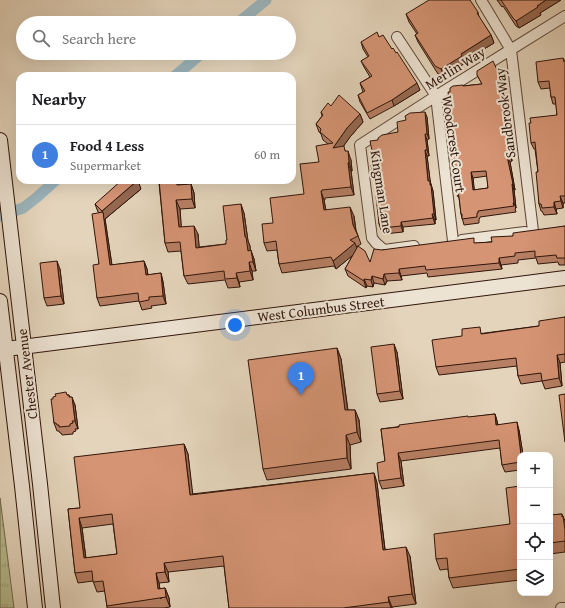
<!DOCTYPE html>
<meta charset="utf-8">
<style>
:root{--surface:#fff;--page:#f6f6f6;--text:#202124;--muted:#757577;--line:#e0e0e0;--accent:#8f2418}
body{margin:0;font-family:"Gentium Book Plus",serif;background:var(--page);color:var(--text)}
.controls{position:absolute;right:12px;bottom:12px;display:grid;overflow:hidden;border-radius:8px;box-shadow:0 4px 16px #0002}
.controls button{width:36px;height:36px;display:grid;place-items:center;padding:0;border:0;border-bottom:1px solid var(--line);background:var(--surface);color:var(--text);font:20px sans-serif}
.you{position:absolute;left:235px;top:325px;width:14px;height:14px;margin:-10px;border:3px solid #fff;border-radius:50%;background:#1a73e8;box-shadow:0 0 0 6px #1a73e833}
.badge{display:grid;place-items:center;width:26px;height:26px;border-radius:50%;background:var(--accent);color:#fff;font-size:13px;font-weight:700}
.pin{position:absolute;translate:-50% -33px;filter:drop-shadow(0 1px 2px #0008)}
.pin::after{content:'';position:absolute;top:21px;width:14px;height:12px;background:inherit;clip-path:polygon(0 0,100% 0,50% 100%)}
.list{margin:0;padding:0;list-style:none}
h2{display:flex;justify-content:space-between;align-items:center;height:52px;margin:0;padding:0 16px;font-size:17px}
h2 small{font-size:13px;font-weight:400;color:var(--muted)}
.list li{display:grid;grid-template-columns:26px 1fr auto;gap:12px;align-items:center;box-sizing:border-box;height:60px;padding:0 16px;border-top:1px solid var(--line)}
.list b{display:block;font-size:15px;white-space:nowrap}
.list p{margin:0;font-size:13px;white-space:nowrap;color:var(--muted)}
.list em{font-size:13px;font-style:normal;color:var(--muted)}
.icon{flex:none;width:22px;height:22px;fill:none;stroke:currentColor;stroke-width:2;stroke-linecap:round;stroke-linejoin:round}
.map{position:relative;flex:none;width:565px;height:608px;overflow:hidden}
.search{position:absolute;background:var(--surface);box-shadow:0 4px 16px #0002;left:16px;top:16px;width:280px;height:44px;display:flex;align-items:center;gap:10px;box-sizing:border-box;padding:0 14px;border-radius:22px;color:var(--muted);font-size:15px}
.panel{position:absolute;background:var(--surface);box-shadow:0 4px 16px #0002;left:16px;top:72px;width:280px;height:112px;border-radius:12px}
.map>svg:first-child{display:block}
.park{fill:url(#park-tufts);stroke:#73684c}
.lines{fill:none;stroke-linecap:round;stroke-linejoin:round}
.canal{stroke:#9bb5bc;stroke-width:11}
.street-casing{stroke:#5d4536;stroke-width:12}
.secondary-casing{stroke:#30150a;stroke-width:16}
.street{stroke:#ede3d3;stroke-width:10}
.secondary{stroke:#ede3d3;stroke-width:14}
.wall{fill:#b77f64;stroke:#30150a;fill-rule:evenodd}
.shaded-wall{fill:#956851;stroke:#30150a}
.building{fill:#d59474;stroke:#30150a;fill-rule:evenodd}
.labels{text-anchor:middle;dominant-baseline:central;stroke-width:4;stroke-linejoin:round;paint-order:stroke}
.street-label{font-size:14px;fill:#30150a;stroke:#ede3d3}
</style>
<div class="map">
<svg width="565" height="608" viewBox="0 0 565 608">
<defs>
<pattern id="park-tufts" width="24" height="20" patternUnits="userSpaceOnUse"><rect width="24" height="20" fill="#b6bc8f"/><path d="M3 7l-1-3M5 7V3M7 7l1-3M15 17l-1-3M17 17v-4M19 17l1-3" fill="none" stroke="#9da17a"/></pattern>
</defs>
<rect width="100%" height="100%" fill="#e4d4bb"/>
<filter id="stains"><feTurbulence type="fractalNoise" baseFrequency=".005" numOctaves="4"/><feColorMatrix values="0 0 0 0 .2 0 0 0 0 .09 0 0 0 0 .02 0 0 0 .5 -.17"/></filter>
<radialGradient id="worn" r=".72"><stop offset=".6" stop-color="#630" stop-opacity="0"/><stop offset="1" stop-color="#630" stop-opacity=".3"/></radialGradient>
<path class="park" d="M0,498L14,608H0Z"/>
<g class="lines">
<path class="canal" d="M238,23L266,0
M175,76L202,53
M0,216L23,208L36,198L56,180"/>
<defs>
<path id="street" d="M481,0L511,50L533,231
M397,37L436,96L453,241
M462,240L525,232
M414,246L384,250L376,243L372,238L360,145L436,96L565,16
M561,608H565"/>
<path id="secondary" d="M0,140L40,484L53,608
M0,301L22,486L35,608
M6,349L565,278"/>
</defs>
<use href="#street" class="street-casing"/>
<use href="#secondary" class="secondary-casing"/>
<use href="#street" class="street"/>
<use href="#secondary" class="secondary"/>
</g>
<path class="wall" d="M497,0H561L540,13L541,15L519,28L516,26L503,6L502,7Z
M478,12L479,17L491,35L494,43L464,61L465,63L444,77L438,74L418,42L415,35L417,34L409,22L406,14Z
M379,37L392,49L420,90L394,106L370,119L360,102L358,95L363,92L360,83L370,77L364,67L361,61L368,57L363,49L361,42Z
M563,58L565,61V203H563V208L556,209L557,214L544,215L542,211H541L539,204L538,172L535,149H534L531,143L557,115L556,104H553L551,97L550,88L541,89L538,82Z
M499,74L501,80L505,102H503L512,161L510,162L515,190H514L516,208L515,209L516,212L480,217V218L479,219V223L464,225L461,214L459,197H458L456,192L451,110L463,86L482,84L477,75ZM487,176L488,188L474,190L473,178Z
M331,106L360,114L363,122L350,137L343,147L351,160L352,171H351L354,195L325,198V200H324L326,210L354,216L356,230L361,244L356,247L357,248L370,262L382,250L492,242L513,236L565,226V265H559L558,262L538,264L536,258L518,260V263L501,265L502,269L428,277L427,273L401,276L402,280L387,281L385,285L374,283L373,287L367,286L366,288L348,276L345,269L353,255L336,269L334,266L282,273L279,264L277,250L267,251L264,243L273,223L304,194L319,162L328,144L323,140L321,134L319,132L316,124L322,116L321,112Z
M427,117L429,139L427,140L429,156H427L430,181L433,191L436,220H435V224L403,227V232L384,234L382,230H381L379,224L380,196L379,186L377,181H375L373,176L378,140L398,132L406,120Z
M158,180H179V185L191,184L194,193L195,208L180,209L181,227L198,234L199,247L226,244L227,240L244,213L248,241L250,246V250L254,259L256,271H252L253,280L239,282L240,287L228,288L225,280L188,284L184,276L181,251L168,252L165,243L159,183Z
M141,189L105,219L112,265L144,261L147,269L148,275L161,273L163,282L166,304L151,306L152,308L142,310L139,301L100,306L97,298L99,264V213L98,212L95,204Z
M60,269L64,304L47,306L44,298Z
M565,317V362L560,363L562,386L545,389L542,381L521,384L518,376L517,366L439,375L436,367L462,336L539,326Z
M337,348L341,359L348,410H355L359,420L361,442L350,445L351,469L267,480L263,469Z
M397,352L403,399L380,402L377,394Z
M67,395H69L75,405L78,429H75L76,431L73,432V434L62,435L61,433H60L59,431H57L54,423L53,399Z
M495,414L497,421L498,425L519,430L523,455H520V470L505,472L502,465L500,448L401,461L404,486L382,489L379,481L385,461L381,429Z
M184,444L188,454L192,494L374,473L377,483L385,549L410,556L416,604L392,607V608H229L224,566L168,572L169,582L159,583L160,589L165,588L169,598L170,607L164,608H107L105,591L97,592L93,581L78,583L75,573L68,509L80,508ZM113,524L117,554L86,558L82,528Z
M520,486V580L453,588L449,578L448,569L440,570L436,559L510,524Z
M562,514L563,517V516L565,521V552L550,554V515Z"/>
<path class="shaded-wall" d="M546,0H561L540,13L541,15L519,28L516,21Z
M491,35L494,43L464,61L465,63L444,77L441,69L461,54Z
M499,74L501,80L505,102L503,96Z
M417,83L420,90L394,106L392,100Z
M501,97L503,102L512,161L510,156Z
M425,112L427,117L429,139L427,134Z
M360,114L363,122L350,137L336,156L333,148L347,128Z
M425,134L427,140L429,156L427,150Z
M425,150L427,156L431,187L428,181Z
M348,151L351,160L352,171L349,162Z
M507,156L510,162L515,190L513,184Z
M348,163L351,171L354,195L351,187Z
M471,172L473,178L475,195L473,190Z
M138,180L141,189L105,219L113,273L110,265L103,214L102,211Z
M176,180H179L180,194L177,185Z
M430,181L433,191L436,220L434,214Z
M191,184L194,193L195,208L192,199Z
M512,184L514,190L516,208L514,203Z
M321,191L324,200L327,219L324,210Z
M560,196L563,203V208L561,201Z
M176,200L180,209L182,236L179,227Z
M554,202L556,209L557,214L554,207Z
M241,204L244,213L248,241L250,246L251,260L248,251L245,237Z
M350,207L354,216L356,233L353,225Z
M432,214L435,220V224L433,218Z
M401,222L403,227V232L401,226Z
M194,226L198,234L200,256L196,248Z
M355,243L358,251L336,269L333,261Z
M251,250L254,259L256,271L253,262Z
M499,258L501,265L502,269L499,263Z
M57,261L60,269L64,304L61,296Z
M144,261L147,269L149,283L146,275Z
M249,262L252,271L253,280L250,271Z
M399,269L401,276L402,280L399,273Z
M161,273L163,282L166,304L163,296Z
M236,273L239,282L240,287L237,278Z
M384,274L387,281L385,285L383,279Z
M372,276L374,283L373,287L371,280Z
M364,279L367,286L366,288L364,281Z
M394,344L397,352L403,399L400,391Z
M337,348L341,359L349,421L345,410Z
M557,355L560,363L562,386L559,378Z
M72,397L75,405L78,429L75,421Z
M355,410L359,420L361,442L357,432Z
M495,414L497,421L499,432L496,425Z
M517,422L519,430L523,455H521Z
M346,435L350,445L351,469L347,458Z
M184,444L188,454L194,504L190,495Z
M398,453L401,461L404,486L401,478Z
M374,473L377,483L386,559L383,550Z
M79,518L82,528L87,568L84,558Z
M406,547L410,556L416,604L412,594Z
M164,563L168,572L169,582L165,572Z
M156,573L159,583L161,599L158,589Z
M165,588L169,598L170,607L166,597Z
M388,597L392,607V608H391L389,602Z"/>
<path class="building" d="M429,0H470L478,12L477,13L491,35L461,54L462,56L441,69L435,66L415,35L418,33L406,14Z
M501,0H546L537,6L538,7L516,21L513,18Z
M377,32L379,37L383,35L392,49L393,48L396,53L397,52L417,83L392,100L367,113L358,95L365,91L360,83L372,76L361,61L369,56L361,42Z
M563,58L564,62L565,61V196H560L561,201L554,202V207L542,208L541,204H539L536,172H538L535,142L531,143L529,123H531L530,118L557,115L555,97H551L549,81L538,82L536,62Z
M493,61L499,74L503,96L501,97L510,156H507L513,184H512L514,203H513L514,206L478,211V213H477V217L462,219V214H461L459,197L458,192H456L455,181V176L446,113L447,110H451L448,92H450V88L453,86L463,85V86L482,84L477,75V71ZM486,171L488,188L473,190L471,172Z
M339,95L360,114L347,128L333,148L344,146L345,151H348L349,162L348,163L351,187L322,190V191H321L324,210L350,207L353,225L358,236L350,240L355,243L333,261L331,257L279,264L276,241L264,243L262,224L273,223L270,198L304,194L300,164L319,162L316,146L333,143L320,132L321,129L316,124L323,115L321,112L328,103L331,106Z
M425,112L427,134H425L427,150H425L428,181H430V185H431L434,214H432L433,218L401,222V226L382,228L381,224H379L376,196H380L378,180L377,181L376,175L373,176L371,165H375L370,141L378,140V138L382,135L398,132L397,122L406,120L405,116L410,113Z
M122,180H138L102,211L95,204Z
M159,180H176L177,185L191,184L192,199L176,200L179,227L194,226L196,248L226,244V240H227L223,206L241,204L245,237H246L248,251L251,250L253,262H249L250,271L236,273L237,278L225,279L224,271L184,276L180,242L165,243Z
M103,212L110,265L144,261L146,275L161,273L163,296L149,297V300L139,302L138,293L97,298L93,265L99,264L92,214Z
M565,226V258H557L556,255L535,257V251L515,253V256L499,258V263L426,270L425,266L399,269V273L384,274L383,279L372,276L371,280L364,279V281L345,269L358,246L365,251L370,262L374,249L382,250L389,249L474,238V243L492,242L491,237L513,236V233Z
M57,261L61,296L44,298L40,263Z
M565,317V354L557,355L559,378L542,381L541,373L518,376L516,358L436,367L432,340L462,336V329L480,327L481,334L539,326V321Z
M394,344L400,391L377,394L371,347Z
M337,348L345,410H355L357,432L346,435L347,458L263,469L248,360Z
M66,392L67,395H69V397H72L75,421H72L73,423L70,424V426L59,427V425H57L56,423H54L51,399H53V397L56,396L55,394Z
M565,394V442L559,395Z
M495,414L496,425L517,422L521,455H520V462L502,465L499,440L398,453L401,478L379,481L377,463L385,461L381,429L399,427V425L468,416V417Z
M184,444L190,495L374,473L383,550L406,547L412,594L388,597L389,602L343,608H229L223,556L164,563L165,572L156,573L158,589L165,588L166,597L107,606L103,581L93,582L92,571L75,573L68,509L80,508L74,457ZM112,514L117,554L84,558L79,518Z
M520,486V569L449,578L447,558L436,559L434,534L510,524L506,488Z
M562,514V517L563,516L565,530V541L550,543V515Z"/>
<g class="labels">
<g class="street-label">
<text transform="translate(455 68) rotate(-32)">Merlin Way</text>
<text transform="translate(505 113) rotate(-97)">Sandbrook Way</text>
<text transform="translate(454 144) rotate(82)">Woodcrest Court</text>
<text transform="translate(382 192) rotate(81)">Kingman Lane</text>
<text transform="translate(321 309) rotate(-7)">West Columbus Street</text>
<text transform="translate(27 374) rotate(-97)">Chester Avenue</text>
</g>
</g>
<rect width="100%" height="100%" filter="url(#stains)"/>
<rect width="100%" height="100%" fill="url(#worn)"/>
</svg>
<div class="controls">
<button>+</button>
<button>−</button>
<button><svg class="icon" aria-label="locate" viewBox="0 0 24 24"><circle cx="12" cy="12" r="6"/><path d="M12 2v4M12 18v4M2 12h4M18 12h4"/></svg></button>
<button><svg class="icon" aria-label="layers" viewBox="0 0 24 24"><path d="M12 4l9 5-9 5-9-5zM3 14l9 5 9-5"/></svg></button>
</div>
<div class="you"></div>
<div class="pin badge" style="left:301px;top:395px;background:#3f7fe0">1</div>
<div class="search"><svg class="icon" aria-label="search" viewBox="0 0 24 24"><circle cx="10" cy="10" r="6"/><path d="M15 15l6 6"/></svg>Search here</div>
<section class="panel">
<h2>Nearby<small></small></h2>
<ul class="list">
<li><span class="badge" style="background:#3f7fe0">1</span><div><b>Food 4 Less</b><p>Supermarket</p></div><em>60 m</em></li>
</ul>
</section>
</div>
